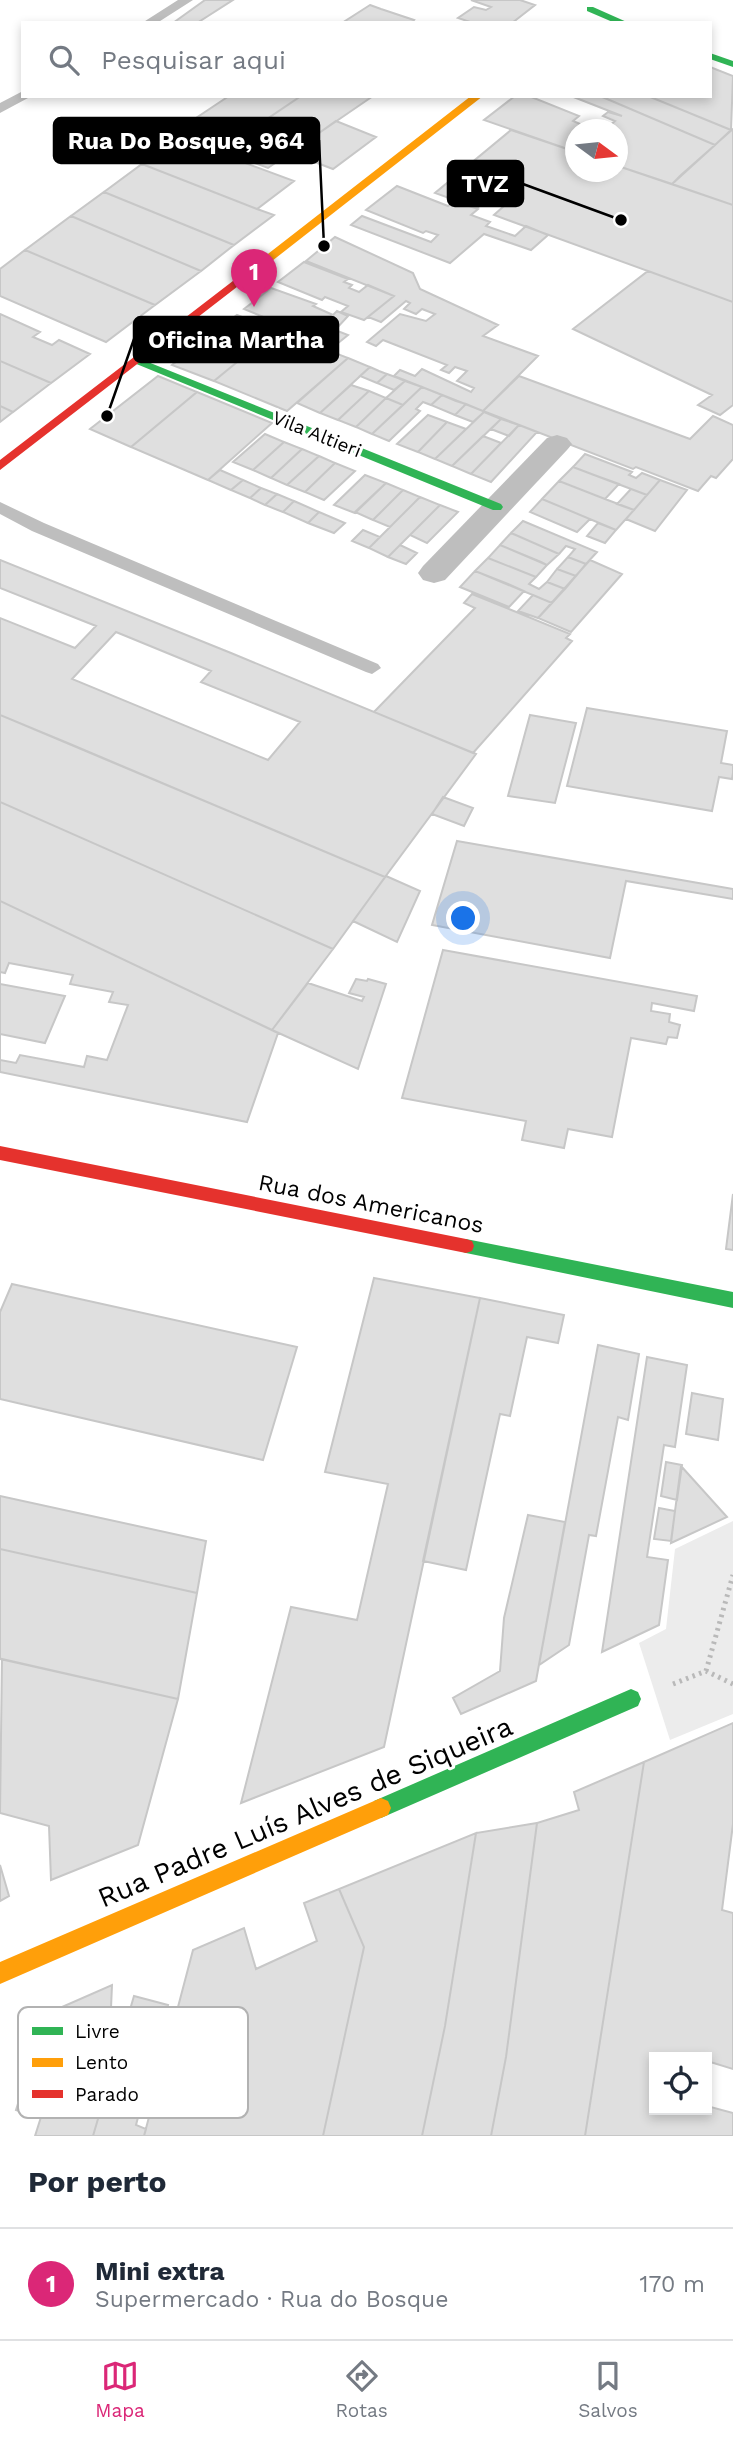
<!DOCTYPE html>
<html lang="pt">
<meta charset="utf-8">
<style>
:root{--surface:#fff;--page:#f6f6f7;--text:#1f2937;--muted:#747a83;--line:#e0e1e3;--accent:#db2777}
body{margin:0;font-family:"Work Sans",sans-serif;background:var(--page);color:var(--text)}
.controls{position:absolute;right:21px;bottom:21px;display:grid;overflow:hidden;border-radius:0px;box-shadow:0 4px 10px #0003}
.controls button{width:63px;height:63px;display:grid;place-items:center;padding:0;border:0;border-bottom:2px solid var(--line);background:var(--surface);color:var(--text);font:35px sans-serif}
.compass{position:absolute;left:565px;top:119px;width:63px;height:63px;border-radius:50%;background:var(--surface);box-shadow:0 4px 10px #0003;rotate:105deg}
.you{position:absolute;left:464px;top:919px;width:24px;height:24px;margin:-18px;border:5px solid #fff;border-radius:50%;background:#1a73e8;box-shadow:0 0 0 10px #1a73e833}
.badge{display:grid;place-items:center;width:46px;height:46px;border-radius:50%;background:var(--accent);color:#fff;font-size:23px;font-weight:700}
.pin{position:absolute;translate:-50% -58px;filter:drop-shadow(0 2px 4px #0008)}
.pin::after{content:'';position:absolute;top:37px;width:24px;height:21px;background:inherit;clip-path:polygon(0 0,100% 0,50% 100%)}
.list{margin:0;padding:0;list-style:none}
h2{display:flex;justify-content:space-between;align-items:center;height:91px;margin:0;padding:0 28px;font-size:30px}
h2 small{font-size:23px;font-weight:400;color:var(--muted)}
.list li{display:grid;grid-template-columns:46px 1fr auto;gap:21px;align-items:center;box-sizing:border-box;height:112px;padding:0 28px;border-top:2px solid var(--line)}
.list b{display:block;font-size:26px;white-space:nowrap}
.list p{margin:0;font-size:23px;white-space:nowrap;color:var(--muted)}
.list em{font-size:23px;font-style:normal;color:var(--muted)}
.icon{flex:none;width:38px;height:38px;fill:none;stroke:currentColor;stroke-width:2;stroke-linecap:round;stroke-linejoin:round}
.map{position:relative;flex:none;width:733px;height:2136px;overflow:hidden}
.search{position:absolute;background:var(--surface);box-shadow:0 4px 10px #0003;left:21px;right:21px;top:21px;height:77px;display:flex;align-items:center;gap:18px;box-sizing:border-box;padding:0 24px;border-radius:0px;color:var(--muted);font-size:26px}
.sheet{height:203px;background:var(--surface)}
nav{display:flex;justify-content:space-around;align-items:center;box-sizing:border-box;height:98px;border-top:2px solid var(--line);background:var(--surface);font-size:19px;color:var(--muted)}
nav a{display:grid;justify-items:center;gap:4px}
nav .on{color:var(--accent)}
.map>svg:first-child{display:block}
.green{fill:#ececec}
.building{fill:#dfdfdf;stroke:#c7c7c7;stroke-width:2;fill-rule:evenodd}
.lines{fill:none;stroke-linecap:round;stroke-linejoin:round}
.path{stroke:#b9b9b9;stroke-width:5;stroke-dasharray:2.5 4.5;stroke-linecap:butt}
.lane{fill:#bebebe;fill-rule:evenodd}
.street{fill:#bebebe;fill-rule:evenodd}
.fast{fill:#30b455;fill-rule:evenodd}
.slow{fill:#ff9f0a;fill-rule:evenodd}
.jam{fill:#e5322d;fill-rule:evenodd}
.labels{text-anchor:middle;dominant-baseline:central;stroke-width:6;stroke-linejoin:round;paint-order:stroke}
.far-street-label{font-size:19px;fill:#000;stroke:#fff}
.street-label{font-size:23px;fill:#000;stroke:#fff}
.near-street-label{font-size:28px;fill:#000;stroke:#fff}
.key{fill:#fff;stroke:#b2b2b2;stroke-width:2}
.key-label{font-size:19px;fill:#000}
.leader{fill:none;stroke:#000;stroke-width:2.5}
.callout-dot{fill:#000;stroke:#fff;stroke-width:2.5}
.callout{fill:#000;stroke:#000;stroke-width:2.5}
.callout-label{font-size:24px;text-anchor:middle;font-weight:bold;fill:#fff}
</style>
<div class="map">
<svg width="733" height="2136" viewBox="0 0 733 2136">
<rect width="100%" height="100%" fill="#fff"/>
<path class="green" d="M733,1521V1714L670,1740L639,1643L666,1629L675,1549Z"/>
<path class="building" d="M205,0H233L197,23H173Z
M471,0H520L535,5L512,23H473L458,18L474,7L486,10L491,7Z
M370,5L381,9L414,20L411,23H342Z
M710,67L733,76L731,130L648,96H710Z
M229,96H301L221,150L175,132Z
M301,96H373L268,168L221,150Z
M515,96H529L579,116L573,121L594,130H576V152L484,120Z
M571,96H600L715,145L672,184L618,166V130H604L615,121L603,116L608,112L622,116Z
M600,96H648L731,130L715,145Z
M336,121L376,137L333,169L291,153Z
M733,129V205L672,184L681,175Z
M511,130L576,152V172H618V166L733,205V302L494,215L504,206L488,199L477,208L435,193Z
M177,138L294,181L257,209L142,164Z
M142,164L257,209L274,215L234,245L104,192Z
M397,186L448,206L455,201L478,209L471,215L490,222L486,226L515,236L526,226L548,235L531,250L484,234L450,263L351,225L362,216L431,242L438,235L426,231L423,233L366,210Z
M104,192L234,245L201,271L71,216Z
M71,216L201,271L155,305L25,250Z
M335,237L413,273L420,289L498,325L483,336L538,356L483,411L394,376L400,370L415,376L422,369L471,392L474,388L457,381L467,371L455,367L449,373L441,370L447,365L383,340L376,346L367,342L400,314L426,321L435,314L422,309L416,314L404,309L410,303L406,301L381,322L368,317L394,296L306,261Z
M25,250L155,305L106,342L0,296V269Z
M304,262L348,279L344,282L352,285L349,288L359,292L368,285L394,296L364,320L341,312L348,306L325,297L322,300L278,282Z
M648,271L733,302V405L720,415L698,405L712,395L573,329Z
M271,288L316,304L313,306L333,315L337,311L348,316L335,330L348,335L337,344L321,339L323,337L313,332L308,335L244,309Z
M0,314L40,332L33,337L52,345L59,340L90,354L51,383L0,361Z
M237,315L276,330L214,381L172,365Z
M276,330L348,358L287,411L214,381Z
M348,358L370,367L320,413L297,403Z
M0,361L51,383L13,412L0,406Z
M370,367L379,371L387,374L377,383L360,376Z
M387,374L398,378L405,381L394,390L377,383Z
M158,376L197,392L131,447L90,429Z
M519,376L690,439L713,416L733,425V459L716,478L711,476L698,491L636,467L633,469L483,411Z
M405,381L422,387L403,405L386,398Z
M351,385L369,391L338,420L320,413Z
M422,387L442,395L431,405L423,402L416,409L420,411L389,441L372,434Z
M369,391L386,398L356,427L338,420Z
M197,392L272,423L208,480L131,447Z
M442,395L456,401L466,404L455,415L431,405Z
M386,398L403,405L372,434L356,427Z
M466,404L483,411L484,412L473,422L455,415Z
M0,406L13,412L0,422Z
M484,412L501,419L452,466L435,459Z
M428,415L447,422L418,452L397,444Z
M501,419L519,425L509,436L491,429Z
M447,422L466,429L435,459L418,452Z
M519,425L537,432L491,482L471,474Z
M265,434L284,442L253,470L233,462Z
M483,436L501,443L471,474L452,466Z
M284,442L302,449L271,478L253,470Z
M302,449L319,456L287,485L271,478Z
M585,454L632,472L629,475L636,478L642,473L660,480L647,495L573,467Z
M319,456L335,463L305,492L287,485Z
M335,463L355,471L324,500L305,492Z
M573,467L594,475L619,484L605,499L559,481Z
M220,470L243,480L231,490L208,480Z
M365,475L386,483L355,513L334,505Z
M243,480L261,488L250,498L231,490Z
M660,480L687,490L655,531L626,519Z
M559,481L605,499L634,510L616,530L542,499Z
M386,483L403,490L373,520L355,512Z
M261,488L277,494L265,505L250,498Z
M631,489L647,495L634,510L617,504Z
M403,490L420,497L390,527L373,520Z
M277,494L294,501L283,512L265,505Z
M420,497L440,505L388,557L369,548Z
M542,499L590,519L577,532L530,512Z
M294,501L319,512L308,523L283,512Z
M440,505L458,512L427,543L410,535Z
M319,512L345,523L334,533L308,523Z
M523,521L597,552L586,564L568,557L575,549L566,546L559,554L511,533Z
M598,523L616,530L605,543L587,536Z
M363,530L380,537L369,548L352,541Z
M511,533L518,536L559,554L547,565L500,545Z
M400,545L417,553L406,564L388,557Z
M500,545L541,562L547,565L536,577L488,558Z
M568,557L586,564L576,576L557,569Z
M488,558L536,577L529,584L539,589L547,582L565,589L552,603L475,571Z
M0,560L231,653L476,754L385,877L0,715V618L75,648L96,626L0,588ZM116,632L211,671L201,682L300,722L268,760L72,679Z
M590,560L622,574L571,632L538,618Z
M557,569L576,576L565,589L547,582Z
M475,571L508,584L524,591L509,607L460,587Z
M472,594L570,634L566,638L572,641L473,753L374,712L475,608L464,603Z
M533,595L552,603L538,618L518,611Z
M587,708L727,731L721,763L733,765V773L732,779L719,777L712,811L567,786Z
M0,715L70,744L385,877L333,949L0,802Z
M530,715L576,723L555,803L508,796Z
M443,797L473,808L464,826L432,814Z
M0,802L333,949L272,1030L0,901Z
M457,841L733,889V899L626,881L610,958L432,925Z
M386,876L420,891L397,942L353,921Z
M0,901L278,1033L247,1122L0,1072Z
M443,950L697,996L694,1011L652,1003L651,1011L670,1014L669,1022L680,1025L677,1038L668,1037L666,1044L631,1038L612,1137L568,1129L564,1148L522,1140L526,1121L402,1098Z
M9,963L73,975L70,984L113,992L109,1002L128,1005L107,1060L87,1056L84,1067L20,1055L16,1063L0,1060V972L5,973Z
M356,979L367,981L368,979L386,984L358,1069L272,1030L308,983L362,1001L364,997L349,993Z
M0,984L65,996L45,1043L0,1034Z
M733,1194V1250L726,1249Z
M374,1278L480,1298L384,1747L241,1803L291,1607L357,1620L388,1484L325,1472Z
M12,1284L297,1347L263,1460L0,1399V1312Z
M480,1298L564,1315L558,1343L527,1337L510,1416L500,1414L466,1570L423,1561Z
M598,1345L639,1354L628,1420L618,1417L596,1536L589,1535L569,1645L539,1665Z
M647,1357L687,1365L675,1447L664,1445L647,1557L668,1560L659,1625L602,1652Z
M692,1393L723,1399L718,1440L686,1434Z
M666,1462L682,1465L677,1500L661,1496Z
M681,1466L727,1517L671,1543L675,1511Z
M0,1496L206,1541L197,1593L0,1549Z
M659,1508L675,1511L671,1541L654,1539Z
M528,1515L565,1522L536,1681L461,1714L453,1698L500,1671L504,1618Z
M0,1549L197,1593L178,1699L0,1659Z
M2,1659L178,1699L138,1845L51,1880L49,1826L0,1813Z
M733,1723V1824L722,1910L733,1913V2069L707,2061V2057H654V2110H707V2106L733,2113V2136H585L644,1762Z
M644,1762L585,2136H491L506,2057L537,1823L579,1810L574,1792Z
M537,1823L506,2057L491,2136H422L445,2026L476,1833Z
M476,1833L445,2026L422,2136H323L364,1947L339,1889Z
M0,1865L9,1896L0,1901Z
M339,1889L364,1947L323,2136H144L193,1950L244,1928L256,1969L317,1941L304,1903Z
M112,1985L111,2008L129,2013L93,2136H35L41,2117L16,2110L46,2014Z
M134,1996L168,2005L136,2125L146,2129L144,2136H93Z"/>
<g class="lines">
<path class="path" d="M706,1671L733,1575
M673,1684L706,1671L733,1684"/>
<path class="lane" d="M178,0H193L157,23H142Z
M23,91V96L28,98L0,113V103Z
M0,502L44,523L378,664L381,668L372,674L366,672L32,531L0,514Z"/>
<path class="street" d="M557,435L567,438L572,444L567,450L445,580L434,583L423,580L418,573L423,566L547,438Z"/>
<path class="fast" d="M587,7H593L629,23H615L587,11Z
M710,53L733,61V67L710,59Z
M138,358L501,504L503,507L501,510H493L134,363V359Z
M466,1239L733,1292V1308L466,1253L460,1251L458,1246L460,1241Z
M631,1689L638,1692L641,1699L638,1706L381,1818L374,1815L371,1808L374,1801Z"/>
<path class="slow" d="M471,96H483L272,261H264V257Z
M381,1798L388,1801L391,1808L388,1815L0,1984V1962Z"/>
<path class="jam" d="M264,257L273,259L0,470V460Z
M0,1146L466,1239L472,1241L474,1246L472,1251L466,1253L0,1160Z"/>
</g>
<g class="labels">
<g class="far-street-label">
<text transform="translate(317 434) rotate(22)">Vila Altieri</text>
</g>
<g class="street-label">
<text transform="translate(371 1204) rotate(11)">Rua dos Americanos</text>
</g>
<g class="near-street-label">
<text transform="translate(305 1812) rotate(-23)">Rua Padre Luís Alves de Siqueira</text>
</g>
</g>
<rect x="18" y="2007" width="230" height="111" rx="10" class="key"/>
<rect x="32" y="2027" width="31" height="8" fill="#30b455"/>
<rect x="32" y="2058" width="31" height="9" fill="#ff9f0a"/>
<rect x="32" y="2090" width="31" height="8" fill="#e5322d"/>
<g class="key-label">
<text x="75" y="2038">Livre</text>
<text x="75" y="2069">Lento</text>
<text x="75" y="2101">Parado</text>
</g>
<path class="leader" d="M324 246L319 140M621 220L523 184M107 416L134 339"/>
<g class="callout-dot">
<circle cx="324" cy="246" r="7"/>
<circle cx="621" cy="220" r="7"/>
<circle cx="107" cy="416" r="7"/>
</g>
<g class="callout">
<rect x="54" y="118" width="265" height="45" rx="7"/>
<rect x="448" y="161" width="75" height="45" rx="7"/>
<rect x="134" y="317" width="204" height="45" rx="7"/>
</g>
<g class="callout-label">
<text x="186" y="149">Rua Do Bosque, 964</text>
<text x="485" y="192">TVZ</text>
<text x="236" y="348">Oficina Martha</text>
</g>
</svg>
<div class="controls">
<button><svg class="icon" aria-label="locate" viewBox="0 0 24 24"><circle cx="12" cy="12" r="6"/><path d="M12 2v4M12 18v4M2 12h4M18 12h4"/></svg></button>
</div>
<svg class="compass" viewBox="-18 -18 36 36"><path d="M0-13l5 13h-10z" fill="#e53935"/><path d="M0 13l5-13h-10z" fill="#747a83"/></svg>
<div class="you"></div>
<div class="pin badge" style="left:254px;top:307px">1</div>
<div class="search"><svg class="icon" aria-label="search" viewBox="0 0 24 24"><circle cx="10" cy="10" r="6"/><path d="M15 15l6 6"/></svg>Pesquisar aqui</div>
</div>
<section class="sheet">
<h2>Por perto<small></small></h2>
<ul class="list">
<li><span class="badge">1</span><div><b>Mini extra</b><p>Supermercado · Rua do Bosque</p></div><em>170 m</em></li>
</ul>
</section>
<nav>
<a class="on"><svg class="icon" aria-label="map" viewBox="0 0 24 24"><path d="M3 6l6-2 6 2 6-2v14l-6 2-6-2-6 2zM9 4v14M15 6v14"/></svg>Mapa</a>
<a><svg class="icon" aria-label="directions" viewBox="0 0 24 24"><path d="M12 3l9 9-9 9-9-9zM9 14v-3h6M13 9l2 2-2 2"/></svg>Rotas</a>
<a><svg class="icon" aria-label="saved" viewBox="0 0 24 24"><path d="M7 4h10v16l-5-4-5 4z"/></svg>Salvos</a>
</nav>
